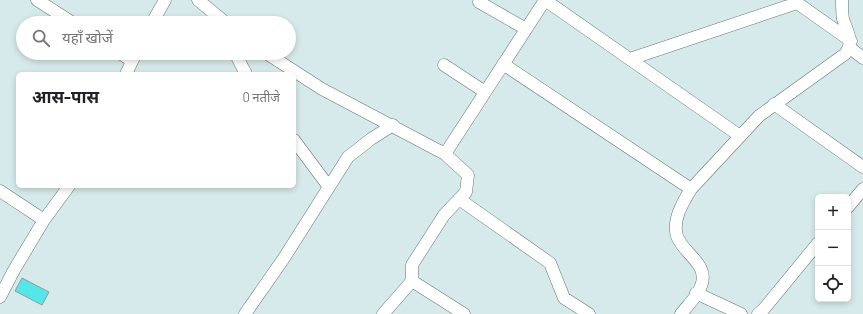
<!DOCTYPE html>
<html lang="hi">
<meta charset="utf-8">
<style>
:root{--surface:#fff;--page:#f2f2f2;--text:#202124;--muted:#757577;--line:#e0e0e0}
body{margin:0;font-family:Barlow,"Noto Sans Devanagari",sans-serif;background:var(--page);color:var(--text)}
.controls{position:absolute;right:12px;bottom:12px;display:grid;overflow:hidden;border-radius:6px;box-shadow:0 2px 6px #0003}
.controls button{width:36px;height:36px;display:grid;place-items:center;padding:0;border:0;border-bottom:1px solid var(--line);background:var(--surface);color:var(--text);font:20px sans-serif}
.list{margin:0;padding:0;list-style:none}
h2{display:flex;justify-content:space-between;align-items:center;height:52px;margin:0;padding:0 16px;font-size:17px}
h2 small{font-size:13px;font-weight:400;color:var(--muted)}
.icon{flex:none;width:22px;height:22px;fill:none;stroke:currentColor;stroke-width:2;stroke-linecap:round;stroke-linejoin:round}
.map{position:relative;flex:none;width:863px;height:314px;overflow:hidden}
.search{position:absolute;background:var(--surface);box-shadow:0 2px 6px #0003;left:16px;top:16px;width:280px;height:44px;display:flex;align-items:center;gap:10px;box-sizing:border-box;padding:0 14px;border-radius:22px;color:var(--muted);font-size:15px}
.panel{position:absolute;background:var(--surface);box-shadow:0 2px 6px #0003;left:16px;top:72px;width:280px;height:116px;border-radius:6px}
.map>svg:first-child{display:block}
.building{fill:#55e6ea;stroke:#8c9e9e}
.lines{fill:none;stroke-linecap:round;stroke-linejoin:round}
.street-casing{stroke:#647676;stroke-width:13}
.street{stroke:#fff;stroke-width:12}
</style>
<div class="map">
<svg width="863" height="314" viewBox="0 0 863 314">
<rect width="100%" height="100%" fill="#d7eaeb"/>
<path class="building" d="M22,278L49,292L42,305L15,291Z"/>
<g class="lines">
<defs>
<path id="street" d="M37,0L73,23
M198,0L226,23
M545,0L740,136
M793,0L851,41
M479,2L526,29
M152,23L165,0
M850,48L863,58
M120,53L132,61
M235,53L246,74
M266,53L322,89L445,154L468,175L466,192L444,215L412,265V281
M630,59L797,3
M503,64L691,189
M444,65L485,92
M126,74L136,53
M774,104L863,167
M294,140L329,187
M445,154L545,0
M0,191L44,220
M459,199L550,263L564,298L589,314
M848,207L863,189
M696,293L741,314
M0,297L14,270L44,220L69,186
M245,314L284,258L348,157L371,139L393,125
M383,314L412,281L464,314
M681,314C687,306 698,296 701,286C710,264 683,254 677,236C672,220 683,202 691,189L759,116L845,54C855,42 847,32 843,19C842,13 842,6 842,0
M758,314L763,310L818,243"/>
</defs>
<use href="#street" class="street-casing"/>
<use href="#street" class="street"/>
</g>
</svg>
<div class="controls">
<button>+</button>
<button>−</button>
<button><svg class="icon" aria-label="locate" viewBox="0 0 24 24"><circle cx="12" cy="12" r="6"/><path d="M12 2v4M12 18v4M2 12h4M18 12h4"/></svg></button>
</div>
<div class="search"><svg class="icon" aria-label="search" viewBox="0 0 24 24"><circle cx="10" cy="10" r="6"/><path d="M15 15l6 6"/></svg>यहाँ खोजें</div>
<section class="panel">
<h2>आस-पास<small>0 नतीजे</small></h2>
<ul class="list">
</ul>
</section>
</div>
